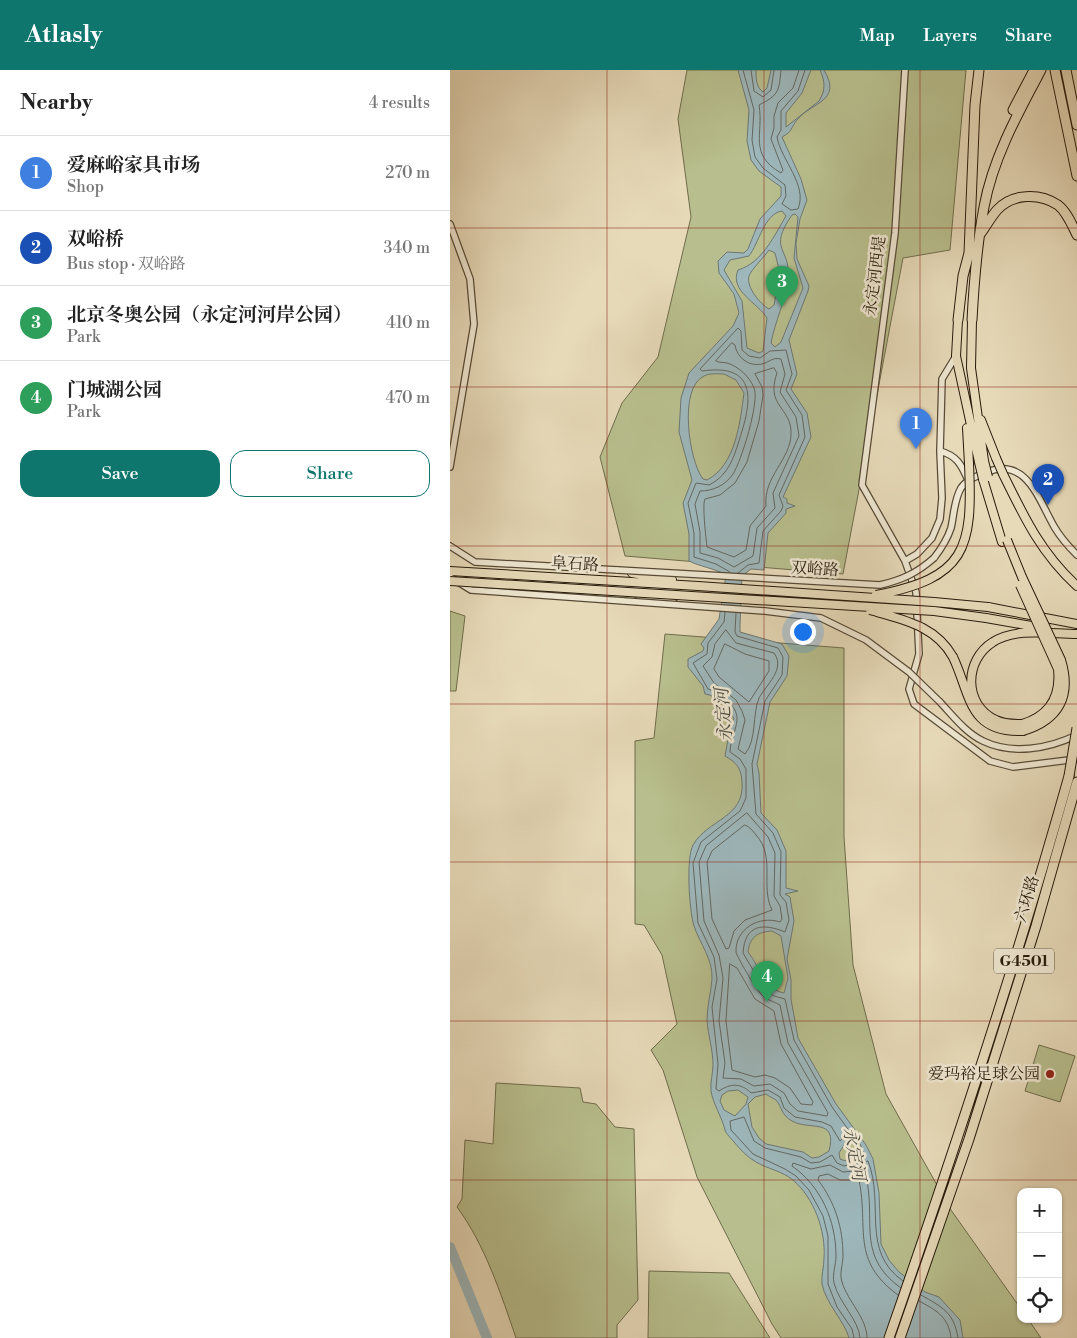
<!DOCTYPE html>
<meta charset="utf-8">
<style>
:root{--surface:#fff;--page:#f6f6f6;--text:#222;--muted:#767676;--line:#e0e0e0;--accent:#0f766e}
body{margin:0;font-family:"Libre Bodoni","Noto Serif SC",serif;background:var(--page);color:var(--text)}
.controls{position:absolute;right:15px;bottom:15px;display:grid;overflow:hidden;border-radius:10px;box-shadow:0 1px 4px #0004}
.controls button{width:45px;height:45px;display:grid;place-items:center;padding:0;border:0;border-bottom:1px solid var(--line);background:var(--surface);color:var(--text);font:25px sans-serif}
.you{position:absolute;left:352px;top:561px;width:18px;height:18px;margin:-12px;border:4px solid #fff;border-radius:50%;background:#1a73e8;box-shadow:0 0 0 8px #1a73e833}
.badge{display:grid;place-items:center;width:32px;height:32px;border-radius:50%;background:var(--accent);color:#fff;font-size:16px;font-weight:700}
.pin{position:absolute;translate:-50% -41px;filter:drop-shadow(0 1px 2px #0008)}
.pin::after{content:'';position:absolute;top:26px;width:18px;height:15px;background:inherit;clip-path:polygon(0 0,100% 0,50% 100%)}
.list{margin:0;padding:0;list-style:none}
h2{display:flex;justify-content:space-between;align-items:center;height:65px;margin:0;padding:0 20px;font-size:21px}
h2 small{font-size:16px;font-weight:400;color:var(--muted)}
.list li{display:grid;grid-template-columns:32px 1fr auto;gap:15px;align-items:center;box-sizing:border-box;height:75px;padding:0 20px;border-top:1px solid var(--line)}
.list b{display:block;font-size:19px;white-space:nowrap}
.list p{margin:0;font-size:16px;white-space:nowrap;color:var(--muted)}
.list em{font-size:16px;font-style:normal;color:var(--muted)}
.actions{display:flex;gap:10px;padding:15px 20px}
.actions a{flex:1;padding:11px 0;border:1px solid var(--accent);border-radius:15px;text-align:center;font-size:18px;color:var(--accent)}
.actions .main{background:var(--accent);color:#fff}
.icon{flex:none;width:28px;height:28px;fill:none;stroke:currentColor;stroke-width:2;stroke-linecap:round;stroke-linejoin:round}
.map{position:relative;flex:none;width:627px;height:1268px;overflow:hidden}
header{display:flex;align-items:center;gap:30px;box-sizing:border-box;height:70px;padding:0 25px;background:var(--accent);color:#fff}
header strong{font-size:24px}
nav{display:flex;gap:28px;margin-inline-start:auto;font-size:18px}
main{display:flex}
aside{flex:1;background:var(--surface)}
.map>svg:first-child{display:block}
.green{fill:#b8be8d;stroke:#6f6c4c}
.water{fill:#9db7bb;stroke:#6d7874;fill-rule:evenodd}
.lines{fill:none;stroke-linecap:round;stroke-linejoin:round}
.shore{stroke:#626862;stroke-width:1}
.river{stroke:#9db7bb;stroke-width:10}
.tertiary-casing{stroke:#564a36;stroke-width:8}
.trunk-casing{stroke:#261a0a;stroke-width:10}
.motorway-casing{stroke:#261a0a;stroke-width:11}
.tertiary{stroke:#efe7d2;stroke-width:5.5}
.trunk{stroke:#e7dab9;stroke-width:8}
.motorway{stroke:#e7dab9;stroke-width:9}
.tertiary-bridge-casing{stroke:#564a36;stroke-width:8;stroke-linecap:butt}
.trunk-bridge-casing{stroke:#261a0a;stroke-width:10;stroke-linecap:butt}
.motorway-bridge-casing{stroke:#261a0a;stroke-width:11;stroke-linecap:butt}
.tertiary-bridge{stroke:#efe7d2;stroke-width:5.5}
.trunk-bridge{stroke:#e7dab9;stroke-width:8}
.motorway-bridge{stroke:#e7dab9;stroke-width:9}
.grid{fill:none;stroke:#8f2418;stroke-width:1;stroke-opacity:0.55}
.poi-dot{fill:#8f2418;stroke:#efe7d2;stroke-width:2}
.labels{text-anchor:middle;dominant-baseline:central;stroke-width:5;stroke-linejoin:round;paint-order:stroke}
.shield{fill:#efe7d2;stroke:#625846;stroke-width:1}
.shield-label{font-size:15px;font-weight:bold;fill:#261a0a}
.street-label{font-size:16px;fill:#261a0a;stroke:#efe7d2}
.poi-label{font-size:16px;fill:#261a0a;stroke:#efe7d2;text-anchor:end}
.water-label{font-size:18px;font-style:italic;fill:#505148;stroke:#efe7d2}
</style>
<header>
<strong>Atlasly</strong>
<nav><a>Map</a><a>Layers</a><a>Share</a></nav>
</header>
<main>
<aside>
<h2>Nearby<small>4 results</small></h2>
<ul class="list">
<li><span class="badge" style="background:#3f7fe0">1</span><div><b>爱麻峪家具市场</b><p>Shop</p></div><em>270 m</em></li>
<li><span class="badge" style="background:#1a4fb4">2</span><div><b>双峪桥</b><p>Bus stop · 双峪路</p></div><em>340 m</em></li>
<li><span class="badge" style="background:#2e9e5b">3</span><div><b>北京冬奥公园（永定河河岸公园）</b><p>Park</p></div><em>410 m</em></li>
<li><span class="badge" style="background:#2e9e5b">4</span><div><b>门城湖公园</b><p>Park</p></div><em>470 m</em></li>
</ul>
<div class="actions"><a class="main">Save</a><a>Share</a></div>
</aside>
<div class="map">
<svg width="627" height="1268" viewBox="0 0 627 1268">
<rect width="100%" height="100%" fill="#e7dab9"/>
<filter id="stains"><feTurbulence type="fractalNoise" baseFrequency=".004" numOctaves="4"/><feColorMatrix values="0 0 0 0 .2 0 0 0 0 .09 0 0 0 0 .02 0 0 0 .5 -.17"/></filter>
<radialGradient id="worn" r=".72"><stop offset=".6" stop-color="#630" stop-opacity="0"/><stop offset="1" stop-color="#630" stop-opacity=".3"/></radialGradient>
<path class="green" d="M237,0H516L500,180L453,188L393,504L175,486L150,387L172,333L208,287L241,147L228,49Z
M0,541L15,546L6,621H0Z
M215,564L394,578V767L403,895L436,1024L501,1140L571,1239V1249H578L591,1268H331L322,1254L247,1107L213,1000L201,980L227,954L212,885L194,855L185,854V671L204,668Z
M589,975L625,986L610,1032L575,1021Z
M46,1013L130,1018L133,1032L146,1034L165,1057L184,1059L188,1230L167,1255V1268H66C51,1224 35,1175 7,1137L12,1129L15,1070L43,1074Z
M199,1201L279,1203L320,1268H198Z"/>
<path class="water" d="M288,0H306C306,8 306,17 313,22L317,18L321,0H361L352,23L336,43V57L369,31C376,20 375,11 370,0H374C393,32 361,32 347,50C340,59 343,61 332,67L351,109L357,130L350,149L346,173L347,189L359,216L358,221L339,270L347,304L341,319L357,343L361,367L333,427L337,429V433L345,436L336,439V443L318,463L314,500L301,499L292,506L290,554V562L332,574L339,586L337,606L320,632L307,694L309,703L311,743L327,760L336,781V818L348,821L335,824L340,827L344,851L337,889L341,910V929L348,968L386,1034L416,1075L423,1089L429,1123L431,1174L439,1190L449,1202L475,1222L489,1227L510,1250L513,1268H399C395,1252 376,1234 372,1214C371,1206 374,1197 374,1188C376,1161 364,1128 343,1110C332,1101 318,1099 306,1092C297,1087 290,1079 284,1072C281,1068 276,1064 275,1060C272,1047 263,1034 261,1021C260,1012 263,1003 263,995C263,980 258,965 257,950C257,936 261,923 262,909C263,889 250,874 244,856C239,840 236,788 243,775C258,749 295,748 292,712C291,698 287,693 275,686L281,653L284,649C279,637 268,626 255,624L253,616L238,597V589L253,581L254,578L251,574L269,549L276,505C264,498 251,497 239,491V464L233,433L242,410L229,362L231,328L239,303L283,256L289,243L284,224L269,203L268,191L277,182L294,183L298,179L310,149L331,126V117L309,101L301,90L297,71L299,40ZM332,141L336,146C324,166 312,193 288,200C279,221 308,233 317,248L313,281L309,283L297,278L292,231L274,200L280,190L299,186C309,173 314,144 332,141ZM345,144L348,147L344,188L353,218L331,272L325,277L321,273C325,251 336,230 338,208C341,177 317,181 342,145ZM319,180L325,183L330,203L324,235L319,239C310,234 296,217 299,206C301,200 315,186 319,180ZM274,304L286,310L294,323C290,352 286,395 257,410L253,409C239,391 228,318 254,306C259,303 268,304 274,304ZM322,861L331,866L338,908L334,923C314,919 310,897 298,882C300,867 307,862 322,861ZM288,1020L298,1027L296,1034L285,1046L274,1040L270,1031L272,1025L278,1021ZM316,1024C318,1026 323,1028 326,1030C332,1037 331,1045 342,1051C359,1061 388,1047 379,1081L369,1087L362,1088L353,1082L316,1074L309,1068L302,1057L298,1034L305,1027ZM401,1070L410,1074L414,1083C410,1091 398,1093 390,1089L389,1083L396,1072Z"/>
<g class="lines">
<path class="shore" d="M293,0L304,40L302,70L305,87L313,98L335,115L336,126L332,134L341,140L348,139C358,115 331,90 327,67L331,60V41L348,21L355,0
M301,0L304,21L313,27L321,20L324,0
M331,0C329,23 328,25 309,35C314,64 298,84 331,103L333,100L321,69L324,58V46L328,33L343,18L349,0
M282,273L285,275C287,287 298,297 312,294C320,292 322,287 331,289L335,304L330,322L346,347L349,366L323,423L325,438L307,458L303,486L284,497L268,488L250,483V462L245,434L250,421C262,421 275,416 283,404C291,392 310,331 304,318C300,307 288,296 277,293C272,292 270,293 266,291Z
M324,298L327,303C315,337 342,337 341,364C341,389 313,407 316,436L300,456L296,480L284,487L257,477C256,469 252,434 255,429L270,425L285,413L297,392L309,351L313,325L312,317L305,304Z
M280,502L266,494L244,487V463L238,433L246,413L259,415C281,404 285,383 292,361C304,322 301,294 252,301L250,299L288,258L291,261L292,280L299,286L310,288L320,281L336,280L342,304L336,320L352,345L355,367L329,425L333,436L331,441L313,461L309,493L298,495L288,503
M275,542L274,552L258,573L257,584L243,593L258,619C265,621 270,624 275,629C298,647 281,659 280,682L290,689L296,699V728L290,741L251,772L243,793L248,853L264,887L267,909L262,937L268,994L266,1019L269,1021C281,1013 291,1013 301,1023L318,1020L330,1027L334,1038L345,1047L372,1052L381,1056L390,1071L400,1062L382,1037L344,970L335,929L324,926L315,920L293,883C295,854 313,853 335,862L339,850L336,832L330,825L331,782L323,763L306,744L302,694L315,631L332,605L333,587L328,578L287,566L285,562L286,543
M276,560L286,573L324,583C336,599 316,615 309,628C302,645 307,670 295,684L288,679L295,650L292,641L286,630L264,613L253,596L262,587L265,574Z
M275,574L295,584L319,591V601L299,632L269,607L264,599Z
M297,743L318,767L325,783L324,826L330,836L332,849L330,852C309,845 285,859 286,882C287,887 306,919 310,923C316,930 323,931 330,935L338,973L378,1043L377,1046L348,1041L340,1034L334,1023L320,1014L304,1016L291,1009L273,1008L275,993L269,951L273,908L269,885L254,851L249,792L256,776Z
M295,755C300,757 303,761 306,765C326,787 310,816 322,840L295,850L284,861L279,878L276,879L262,849L257,792L262,781Z
M280,894L287,898L305,929L324,941L331,974L363,1032L362,1035L351,1034L340,1018L325,1008L315,1005L305,1007L282,1000L276,951Z
M471,1225C492,1237 504,1242 508,1268
M469,1231C486,1240 499,1247 501,1268
M404,1268L402,1259L387,1237L378,1214V1166L373,1146L359,1120L346,1106L335,1099L303,1084L281,1060L280,1051L294,1047L304,1071L315,1078L351,1087L361,1093L370,1092L382,1085L387,1093L394,1096L418,1091C435,1134 410,1181 453,1211
M410,1268C409,1250 389,1233 384,1213C382,1204 386,1195 386,1186C386,1151 371,1116 342,1096L343,1093L361,1099L380,1095L393,1102L414,1100C429,1146 403,1184 451,1218
M417,1268C417,1248 398,1232 392,1212C389,1204 393,1194 393,1186C393,1158 385,1132 368,1110L369,1106L378,1104L390,1110H409C419,1159 400,1190 448,1225"/>
<path class="river" d="M0,1177L37,1268"/>
<defs>
<path id="tertiary" d="M455,0L445,163L412,415L455,491L466,522L469,584L459,619L464,634L540,691L563,697L627,689
M0,154L20,209L24,254L0,397
M490,381C507,386 511,394 518,410
M0,476L25,492L168,500
M484,488C491,479 497,470 501,458C504,445 504,430 511,418C517,409 528,406 537,402C577,386 589,431 605,458C611,468 619,477 627,485
M455,491L467,484L482,468L490,449L492,428L490,381L492,309L506,286
M0,507L21,520L174,531
M490,632C503,646 516,663 533,671C562,685 598,679 627,665"/>
<path id="trunk" d="M508,250L506,286L529,392
M522,250L521,298L534,391
M531,350L546,388
M517,358L519,394
M553,404C574,447 591,483 627,516
M533,409L552,472
M0,501L248,516
M182,503L222,510
M188,531L224,527
M538,537L627,554
M536,548L593,558
M503,587C521,625 518,663 573,661
M572,654C563,654 554,654 546,650C513,635 514,590 543,572C566,557 601,564 627,564"/>
<path id="motorway" d="M605,0L627,106
M616,0L627,55
M563,40L583,2
M531,163C536,156 541,147 547,140C562,123 590,123 608,135C617,142 622,155 627,165
M508,250L513,206L519,183L525,35L529,0
M522,250C524,212 527,174 534,137C543,88 568,43 591,0
M439,1268C504,1082 566,895 619,706
M450,1268L519,1069L586,856L627,712"/>
</defs>
<use href="#tertiary" class="tertiary-casing"/>
<use href="#trunk" class="trunk-casing"/>
<use href="#motorway" class="motorway-casing"/>
<use href="#tertiary" class="tertiary"/>
<use href="#trunk" class="trunk"/>
<use href="#motorway" class="motorway"/>
<defs>
<path id="tertiary-bridge" d="M168,500L430,515C452,510 467,503 484,488
M174,531L315,541L371,548L416,570L459,602L490,632"/>
<path id="trunk-bridge" d="M546,388L553,404
M534,391L538,407
M529,392L533,409
M557,470L572,507L611,590C622,626 609,650 573,661
M0,511L484,541L536,548
M570,515L608,599C611,627 599,646 572,654
M248,516L484,532L538,537
M426,525C516,508 523,479 519,394
M420,540C453,550 485,555 503,587"/>
<path id="motorway-bridge" d="M619,706L627,658"/>
</defs>
<use href="#tertiary-bridge" class="tertiary-bridge-casing"/>
<use href="#trunk-bridge" class="trunk-bridge-casing"/>
<use href="#motorway-bridge" class="motorway-bridge-casing"/>
<use href="#tertiary-bridge" class="tertiary-bridge"/>
<use href="#trunk-bridge" class="trunk-bridge"/>
<use href="#motorway-bridge" class="motorway-bridge"/>
</g>
<path class="grid" d="M157,0V1268M314,0V1268M470,0V1268M0,158H627M0,317H627M0,476H627M0,634H627M0,792H627M0,951H627M0,1110H627"/>
<circle class="poi-dot" cx="600" cy="1004" r="5"/>
<g class="labels">
<rect class="shield" x="544" y="878.5" width="60" height="25" rx="4"/>
<g class="shield-label">
<text x="574" y="891">G4501</text>
</g>
<g class="street-label">
<text transform="translate(425 206) rotate(-83)">永定河西堤</text>
<text transform="translate(125 494) rotate(3)">阜石路</text>
<text transform="translate(365 499) rotate(3)">双峪路</text>
<text transform="translate(577 829) rotate(-73)">六环路</text>
</g>
<g class="poi-label">
<text x="590" y="1004">爱玛裕足球公园</text>
</g>
<g class="water-label">
<text transform="translate(274 645) rotate(-95)">永定河</text>
<text transform="translate(404 1084) rotate(79)">永定河</text>
</g>
</g>
<rect width="100%" height="100%" filter="url(#stains)"/>
<rect width="100%" height="100%" fill="url(#worn)"/>
</svg>
<div class="controls">
<button>+</button>
<button>−</button>
<button><svg class="icon" aria-label="locate" viewBox="0 0 24 24"><circle cx="12" cy="12" r="6"/><path d="M12 2v4M12 18v4M2 12h4M18 12h4"/></svg></button>
</div>
<div class="you"></div>
<div class="pin badge" style="left:466px;top:379px;background:#3f7fe0">1</div>
<div class="pin badge" style="left:598px;top:435px;background:#1a4fb4">2</div>
<div class="pin badge" style="left:332px;top:237px;background:#2e9e5b">3</div>
<div class="pin badge" style="left:317px;top:932px;background:#2e9e5b">4</div>
</div>
</main>
